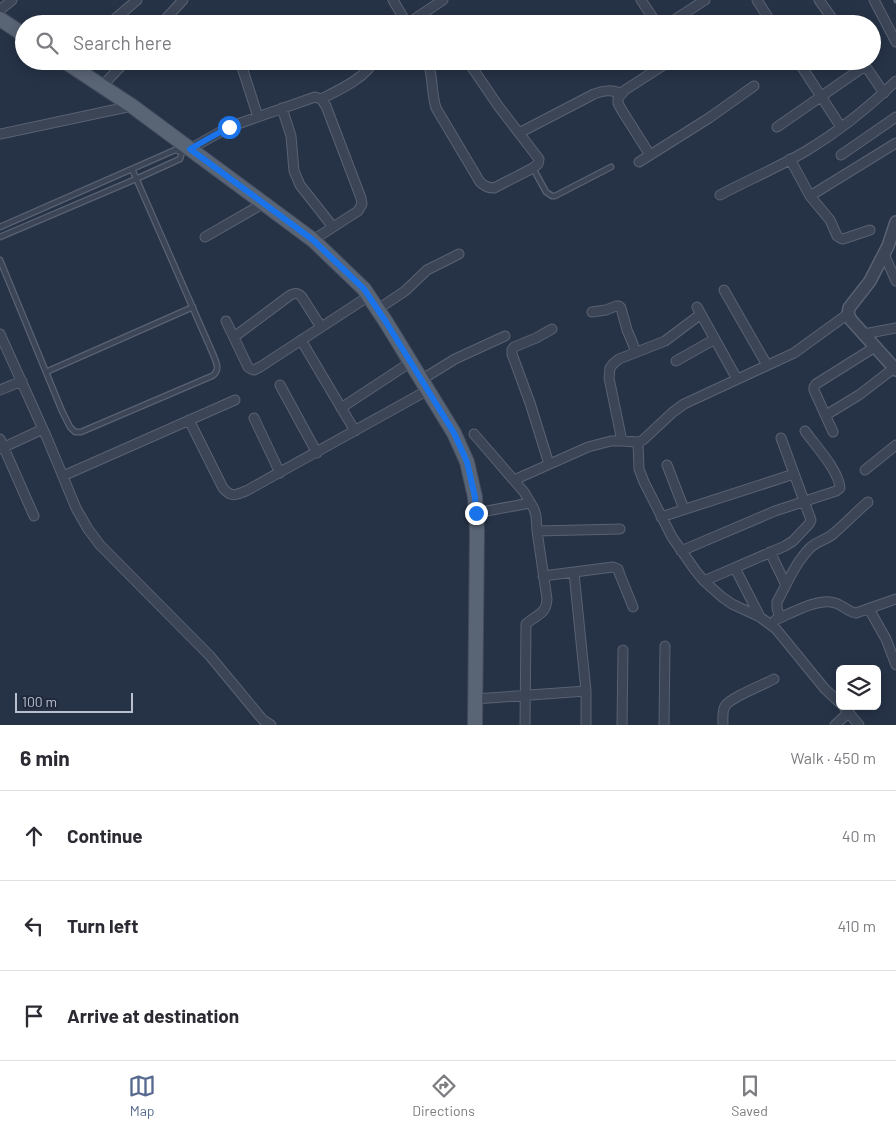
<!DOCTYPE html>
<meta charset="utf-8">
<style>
:root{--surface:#fff;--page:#f2f2f3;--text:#2b2b33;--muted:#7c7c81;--line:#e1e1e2;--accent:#57698f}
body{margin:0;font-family:Barlow,sans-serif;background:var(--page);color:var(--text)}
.controls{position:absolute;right:15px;bottom:15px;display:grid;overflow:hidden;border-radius:8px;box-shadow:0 2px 12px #0003}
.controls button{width:45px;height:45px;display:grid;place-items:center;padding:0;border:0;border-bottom:1px solid var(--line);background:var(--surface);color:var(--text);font:25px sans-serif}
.scale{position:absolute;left:15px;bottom:12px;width:118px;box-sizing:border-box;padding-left:5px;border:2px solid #b9c0cf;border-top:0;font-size:14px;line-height:18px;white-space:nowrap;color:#b9c0cf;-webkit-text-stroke:4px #1f293b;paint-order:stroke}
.stop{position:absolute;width:15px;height:15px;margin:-11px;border:4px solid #1a73e8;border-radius:50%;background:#fff}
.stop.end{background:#1a73e8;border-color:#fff;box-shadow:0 1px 5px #0008}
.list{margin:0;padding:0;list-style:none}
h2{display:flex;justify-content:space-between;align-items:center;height:65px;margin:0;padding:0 20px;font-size:21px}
h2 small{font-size:16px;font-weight:400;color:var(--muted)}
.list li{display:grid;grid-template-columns:32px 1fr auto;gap:15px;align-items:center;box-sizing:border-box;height:90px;padding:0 20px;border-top:1px solid var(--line)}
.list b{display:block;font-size:19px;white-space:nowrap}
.list em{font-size:16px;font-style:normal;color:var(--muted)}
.icon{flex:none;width:28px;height:28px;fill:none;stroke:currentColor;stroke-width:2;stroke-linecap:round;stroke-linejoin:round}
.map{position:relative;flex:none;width:896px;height:725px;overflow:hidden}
.search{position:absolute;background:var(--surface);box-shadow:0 2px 12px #0003;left:15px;right:15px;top:15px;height:55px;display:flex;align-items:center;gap:12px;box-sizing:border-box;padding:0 18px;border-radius:28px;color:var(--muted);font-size:19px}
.sheet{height:335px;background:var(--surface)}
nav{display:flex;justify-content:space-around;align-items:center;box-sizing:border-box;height:70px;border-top:1px solid var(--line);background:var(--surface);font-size:14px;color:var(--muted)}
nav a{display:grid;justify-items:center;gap:2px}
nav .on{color:var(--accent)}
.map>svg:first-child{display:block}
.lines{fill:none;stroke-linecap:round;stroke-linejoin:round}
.service-casing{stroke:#596273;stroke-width:7}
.minor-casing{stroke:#596273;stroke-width:11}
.tertiary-casing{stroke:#596273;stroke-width:14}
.primary-casing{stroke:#444d5f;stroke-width:16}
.service{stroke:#3b4556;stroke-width:4.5}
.minor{stroke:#3b4556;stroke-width:9}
.tertiary{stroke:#3b4556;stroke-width:11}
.primary{stroke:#596475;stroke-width:14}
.rail{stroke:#5c687d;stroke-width:2.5;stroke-dasharray:5 5;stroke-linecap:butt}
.route{stroke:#1a73e8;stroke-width:6}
</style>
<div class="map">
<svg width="896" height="725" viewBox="0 0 896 725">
<rect width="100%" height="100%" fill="#263246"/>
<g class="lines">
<defs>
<path id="service" d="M533,168L546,192L552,196H555L611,167
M0,227L175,150L182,152L186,150
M0,237L136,179L180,159L182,152
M0,260L62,411L70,427L75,432H81L212,376C221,370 216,362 213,354L132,169
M46,372L193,307"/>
<path id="minor" d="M393,0L407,24
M641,0L657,24
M757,0L772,24
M819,0L836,24
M874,0L896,42
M0,10L12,0
M109,24L137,0
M161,24L183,0
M407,24L443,0
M668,24L705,0
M240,61L258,117
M428,61C433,76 431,92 436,108L480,182C484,186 488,188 494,188L533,168L538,164L539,159L499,107L469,63
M798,61L841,127
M862,61L884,93
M102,86L126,61
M321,99C335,92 368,77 373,61
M282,108L291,136L294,171L300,185L333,227
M777,127L865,66
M519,133L594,94C604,90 611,90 621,93
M0,134L132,106
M190,149L229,127L315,97L321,99L326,106L361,198L362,204L358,211L313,240
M650,155L621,109L618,103V98L625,90L670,61
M841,155L896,117
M790,159L810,196L830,220L837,236L840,238L843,239L870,230
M639,162L709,118L754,86
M720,195C748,180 779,167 806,151C838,132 869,107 896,81
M810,196L896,143
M205,237L264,203
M884,254L896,281
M724,290L767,365
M697,307L737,379
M378,309L405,291L427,270L459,254
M592,312L606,310L616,306H619L621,308L627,330L633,344L635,352
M226,321L248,367L251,369L254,370L260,367L369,296
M0,334L47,438L76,508L88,529L100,545L210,656L263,720L271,725
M864,334L896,328
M234,337L289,296C294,293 297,292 302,297L321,327
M301,340L355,431
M676,361L715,339
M421,380L455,359L505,336
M280,385L317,453
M0,390L22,381
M341,408L411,362
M826,415L859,395L894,368
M254,418L280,473
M189,420L223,488C232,498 235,495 246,491L428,390
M833,432L814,390V387L816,384L875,347
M474,434L524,492L534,509L536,516L537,531L547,599C546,615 537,614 526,624L525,725
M0,439L34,516
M622,441L609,378L610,368L613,364L619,359L665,341L701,314
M638,442L639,469L644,482L672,537L695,570L704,581L722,597L732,604L760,617L776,629L825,689L840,703
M0,449L43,429
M549,464L530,403L512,354V350L514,347L536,338L552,329
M667,465L684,509
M865,470L896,445
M63,476L235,400
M514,480L588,447L611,441H622L638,442L643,440L673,412L684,404L794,353L848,314
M476,513L530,503
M661,517L794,474
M537,531L620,529
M681,551L775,511L836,491L840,488C839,471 815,445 805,431
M770,552L786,585
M735,568L760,617
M574,573L586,691V725
M543,576L613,567L618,569L620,575L633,607
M704,581L785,546L793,541L809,524L811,520L781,438
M869,609L886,639L896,665
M780,618L777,608V602C787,584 795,563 810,548C817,541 826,540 833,534C845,524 856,512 868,502
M775,620C790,614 819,597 835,603C843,605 848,612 856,613L896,599
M475,699L586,691
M843,706L859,725
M622,725L623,650
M664,725L665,646
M723,725C723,719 722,711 725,706C731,697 763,685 774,679
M835,725L849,712"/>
<path id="tertiary" d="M896,222L888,246L870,281L849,308L848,314L851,320L896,370"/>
<path id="primary" d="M0,19L24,35
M64,61L132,106L313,240L364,289L386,322L454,433L467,462L475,497L477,531L475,725"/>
</defs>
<use href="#service" class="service-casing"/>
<use href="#minor" class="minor-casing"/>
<use href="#tertiary" class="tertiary-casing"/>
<use href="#primary" class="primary-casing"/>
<use href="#service" class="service"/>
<use href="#minor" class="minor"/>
<use href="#tertiary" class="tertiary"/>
<use href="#primary" class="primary"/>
<path class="rail" d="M894,0L896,3"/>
</g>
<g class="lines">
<path class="route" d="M229,127L190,149L313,240L364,289L386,322L454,433L467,462L475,497L476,513"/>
</g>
</svg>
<div class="controls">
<button><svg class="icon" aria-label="layers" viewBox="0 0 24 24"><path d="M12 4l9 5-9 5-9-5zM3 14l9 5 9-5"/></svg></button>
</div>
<div class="scale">100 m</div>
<div class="stop" style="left:229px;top:127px"></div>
<div class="stop end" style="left:476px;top:513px"></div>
<div class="search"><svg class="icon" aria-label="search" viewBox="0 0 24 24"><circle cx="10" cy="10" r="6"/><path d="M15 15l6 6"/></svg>Search here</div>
</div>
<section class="sheet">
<h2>6 min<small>Walk · 450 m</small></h2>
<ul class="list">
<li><svg class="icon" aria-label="ahead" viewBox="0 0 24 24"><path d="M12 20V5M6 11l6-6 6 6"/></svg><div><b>Continue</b></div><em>40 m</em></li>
<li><svg class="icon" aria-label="left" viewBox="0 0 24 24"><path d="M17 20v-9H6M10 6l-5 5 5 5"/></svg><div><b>Turn left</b></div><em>410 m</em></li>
<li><svg class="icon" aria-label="arrive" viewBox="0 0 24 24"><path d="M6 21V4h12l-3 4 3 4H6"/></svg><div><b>Arrive at destination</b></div></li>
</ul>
</section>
<nav>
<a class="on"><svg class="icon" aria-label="map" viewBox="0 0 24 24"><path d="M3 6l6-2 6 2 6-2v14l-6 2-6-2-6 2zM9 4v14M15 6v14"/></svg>Map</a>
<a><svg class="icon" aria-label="directions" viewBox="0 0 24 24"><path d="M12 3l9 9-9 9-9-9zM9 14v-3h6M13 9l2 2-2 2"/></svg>Directions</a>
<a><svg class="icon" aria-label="saved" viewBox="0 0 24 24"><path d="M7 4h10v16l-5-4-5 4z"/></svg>Saved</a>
</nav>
